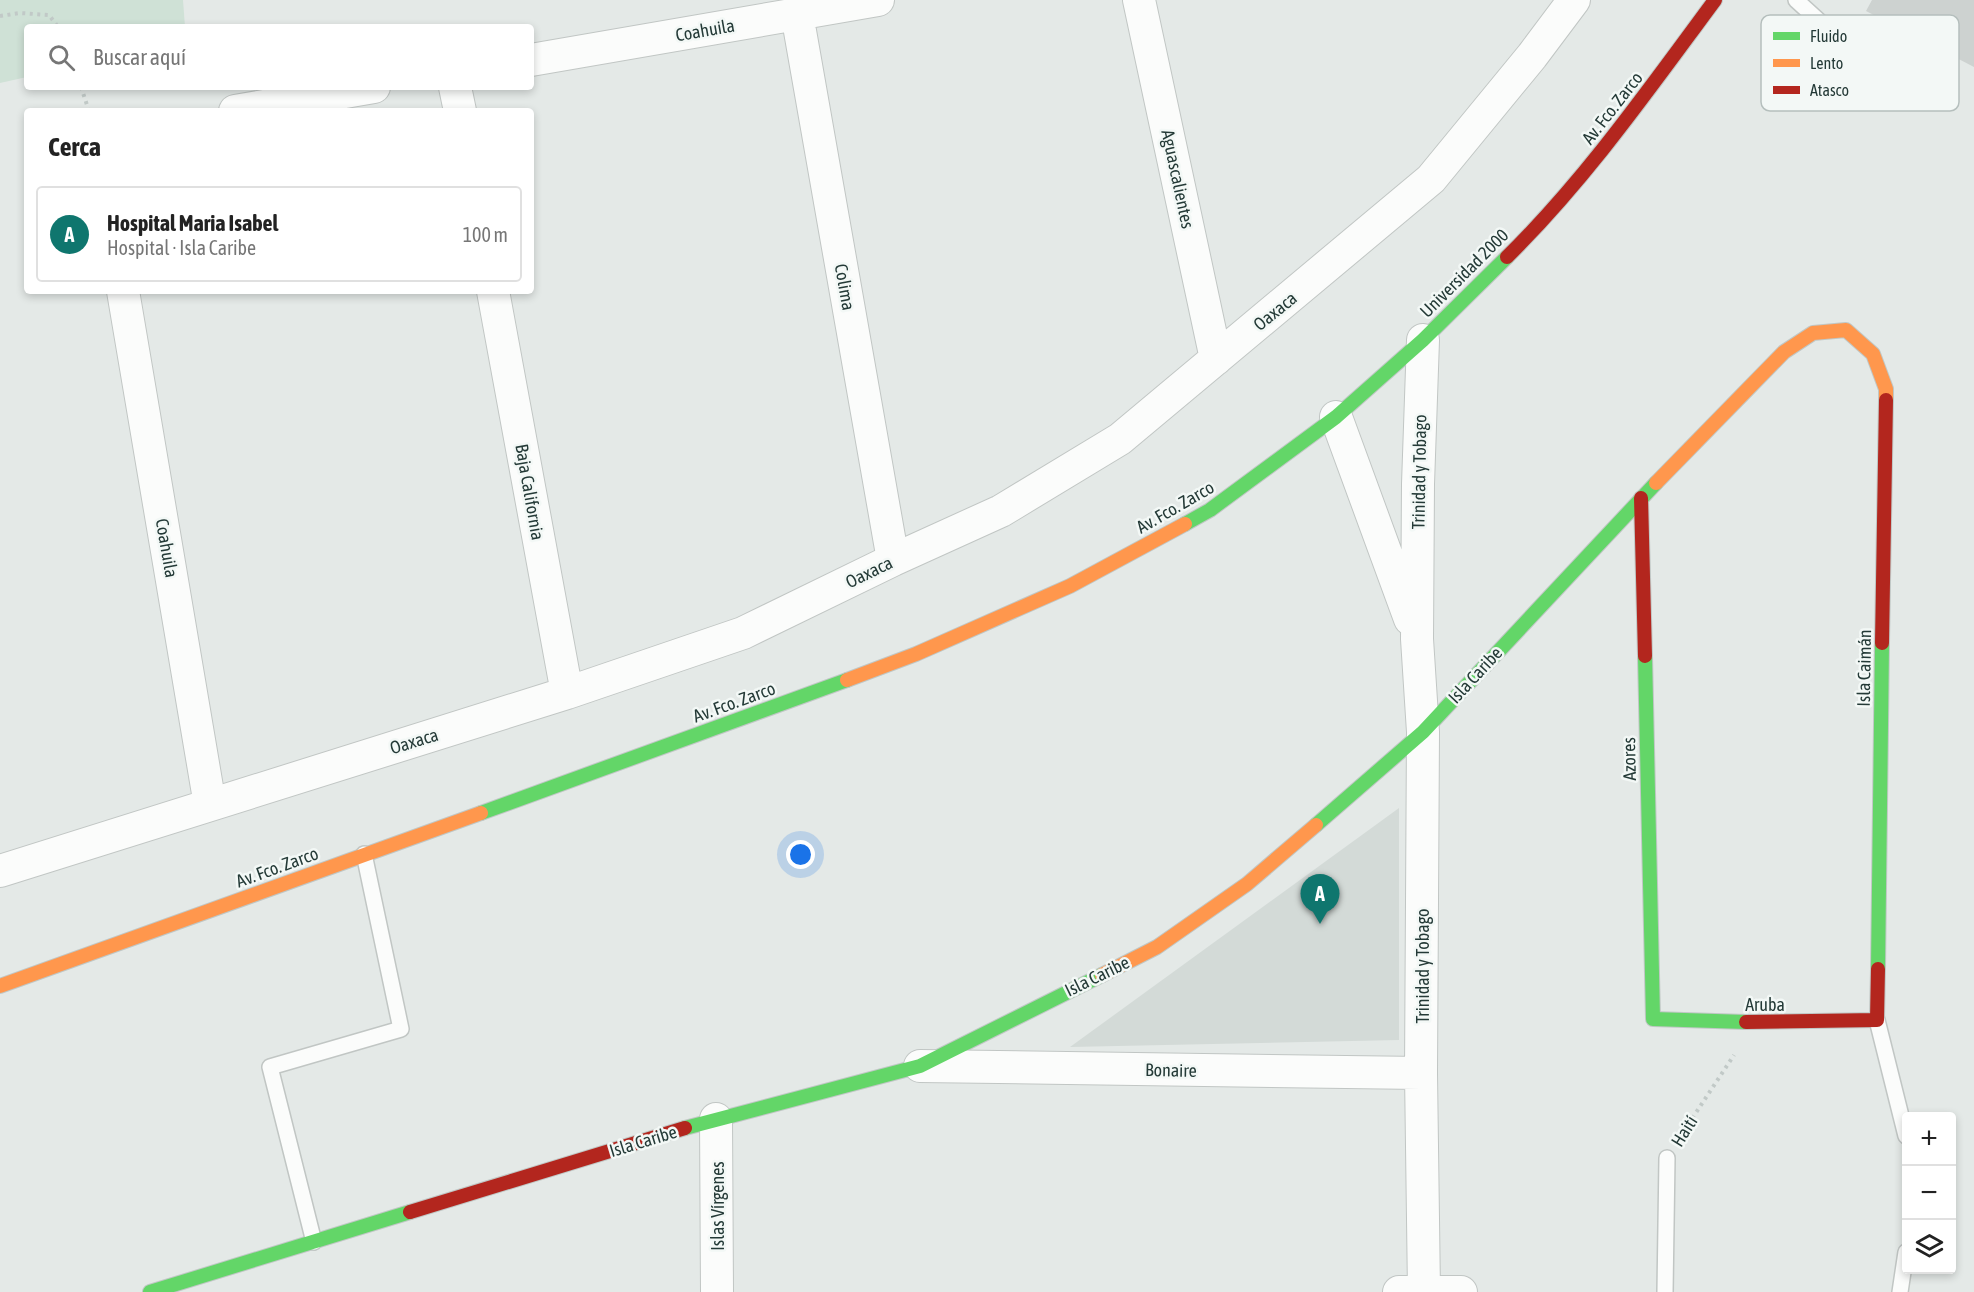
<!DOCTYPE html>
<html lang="es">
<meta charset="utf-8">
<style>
:root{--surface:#fff;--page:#f6f6f6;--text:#222;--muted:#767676;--line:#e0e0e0;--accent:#0f766e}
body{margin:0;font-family:"Asap Condensed",sans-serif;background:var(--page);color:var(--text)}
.controls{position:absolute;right:18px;bottom:18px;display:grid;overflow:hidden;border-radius:6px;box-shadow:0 3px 9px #0003}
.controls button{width:54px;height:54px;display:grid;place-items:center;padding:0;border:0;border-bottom:2px solid var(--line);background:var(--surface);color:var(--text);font:30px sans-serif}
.you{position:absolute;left:801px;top:855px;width:21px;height:21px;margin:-15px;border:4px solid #fff;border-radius:50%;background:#1a73e8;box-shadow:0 0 0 9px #1a73e833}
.badge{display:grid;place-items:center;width:39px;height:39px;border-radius:50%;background:var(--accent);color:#fff;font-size:20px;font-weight:700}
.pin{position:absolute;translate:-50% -50px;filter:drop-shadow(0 2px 3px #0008)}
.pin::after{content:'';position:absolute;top:32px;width:21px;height:18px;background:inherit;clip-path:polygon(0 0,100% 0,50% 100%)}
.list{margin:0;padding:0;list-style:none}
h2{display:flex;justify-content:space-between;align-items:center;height:78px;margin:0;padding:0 24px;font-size:26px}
h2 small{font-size:20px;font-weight:400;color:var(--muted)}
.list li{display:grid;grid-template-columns:39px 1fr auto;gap:18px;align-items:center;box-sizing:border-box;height:96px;margin:0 12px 12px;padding:0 12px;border:2px solid var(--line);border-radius:6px}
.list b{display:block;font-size:22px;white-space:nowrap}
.list p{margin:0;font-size:20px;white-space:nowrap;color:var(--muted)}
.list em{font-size:20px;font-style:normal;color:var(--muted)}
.icon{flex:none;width:33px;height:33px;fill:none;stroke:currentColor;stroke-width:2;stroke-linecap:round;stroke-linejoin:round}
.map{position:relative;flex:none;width:1974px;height:1292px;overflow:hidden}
.search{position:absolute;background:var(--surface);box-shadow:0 3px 9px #0003;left:24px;top:24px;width:510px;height:66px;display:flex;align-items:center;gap:15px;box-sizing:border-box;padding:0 21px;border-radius:6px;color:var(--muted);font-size:22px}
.panel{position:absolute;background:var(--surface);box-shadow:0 3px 9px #0003;left:24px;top:108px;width:510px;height:186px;border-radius:6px}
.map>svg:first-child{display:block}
.built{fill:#d3dad7}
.green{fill:#cfe1d6}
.building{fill:#cdd2d0}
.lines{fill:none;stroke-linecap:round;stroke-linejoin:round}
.lane-casing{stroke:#c1c6c4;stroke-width:18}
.street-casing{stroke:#c1c6c4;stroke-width:34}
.fast-casing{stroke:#c0c7c5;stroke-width:16}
.slow-casing{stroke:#c0c7c5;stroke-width:16}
.jam-casing{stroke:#c0c7c5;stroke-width:16}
.path{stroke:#c1c9c7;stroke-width:4;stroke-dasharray:3 4.5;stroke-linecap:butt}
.lane{stroke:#fbfcfb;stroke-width:15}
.street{stroke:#fbfcfb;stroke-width:32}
.fast{stroke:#63d668;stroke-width:14}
.slow{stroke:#ff974d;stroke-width:14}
.jam{stroke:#b3261e;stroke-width:14}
.labels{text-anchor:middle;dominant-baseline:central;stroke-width:5;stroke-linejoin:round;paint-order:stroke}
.street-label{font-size:18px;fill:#243a37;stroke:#f3f8f6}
.key{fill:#f3f8f6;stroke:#b5bfbd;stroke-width:1.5}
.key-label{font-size:16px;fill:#243a37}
</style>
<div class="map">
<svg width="1974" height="1292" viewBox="0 0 1974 1292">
<rect width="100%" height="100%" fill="#e4e9e7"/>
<path class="built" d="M1399,808V1040L1070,1047Z"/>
<path class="green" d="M0,0H183L185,27H27V77L0,83Z"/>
<path class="building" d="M1872,0H1974V67L1866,11Z"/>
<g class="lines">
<defs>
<path id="lane" d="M1796,0L1896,91
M1877,1020L1906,1136
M314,1242L270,1067L401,1029L364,854
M1665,1292L1667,1158
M1900,1292L1906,1252"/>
<path id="street" d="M1139,0L1216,359
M797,14L893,560
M531,60L878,0
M455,87L460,111
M235,111L374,87
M123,291L210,805
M493,291L567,693
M1423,340L1418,484L1417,639L1423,732L1421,1073L1424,1292
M1336,417L1410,619
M0,871L567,693L743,633L893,560L1001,511L1120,439L1431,179L1532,56L1574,0
M920,1066L1421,1073
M716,1119L717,1292
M1399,1292H1461"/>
<path id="fast" d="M1185,524L1210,510L1336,417L1423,340L1507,257
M1645,656L1653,1019L1746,1022
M481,813L847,680
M1316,825L1423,732L1656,483
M1878,969L1882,643
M685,1128L920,1066L1102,975
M150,1292L410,1212"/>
<path id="slow" d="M1656,483L1784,352L1813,333L1846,330L1873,354L1886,389V400
M847,680L916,654L1070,586L1185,524
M1102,975L1157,947L1247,884L1316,825
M0,986L481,813"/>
<path id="jam" d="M1507,257C1586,179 1649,89 1715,0
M1641,498L1645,656
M1882,643L1886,400
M1746,1022L1877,1020L1878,969
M410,1212L685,1128"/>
</defs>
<use href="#lane" class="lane-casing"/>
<use href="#street" class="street-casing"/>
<use href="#fast" class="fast-casing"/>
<use href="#slow" class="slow-casing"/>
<use href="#jam" class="jam-casing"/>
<path class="path" d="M0,16L20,13L49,15L58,27
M81,87L89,111
M1680,1137L1734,1055"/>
<use href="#lane" class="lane"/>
<use href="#street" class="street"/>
<use href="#fast" class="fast"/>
<use href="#slow" class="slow"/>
<use href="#jam" class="jam"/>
</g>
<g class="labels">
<g class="street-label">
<text transform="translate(705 30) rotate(-10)">Coahuila</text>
<text transform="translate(1612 108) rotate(-52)">Av. Fco. Zarco</text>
<text transform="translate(1178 179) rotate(78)">Aguascalientes</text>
<text transform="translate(1464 273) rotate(-45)">Universidad 2000</text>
<text transform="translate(845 287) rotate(80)">Colima</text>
<text transform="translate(1275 311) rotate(-39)">Oaxaca</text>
<text transform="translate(1419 472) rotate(-89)">Trinidad y Tobago</text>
<text transform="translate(530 492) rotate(80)">Baja California</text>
<text transform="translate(1175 507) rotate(-30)">Av. Fco. Zarco</text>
<text transform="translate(167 548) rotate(80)">Coahuila</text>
<text transform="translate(869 572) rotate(-26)">Oaxaca</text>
<text transform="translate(1864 668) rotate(-89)">Isla Caimán</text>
<text transform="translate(1475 675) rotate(-47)">Isla Caribe</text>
<text transform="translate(734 702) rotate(-20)">Av. Fco. Zarco</text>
<text transform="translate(414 741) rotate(-17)">Oaxaca</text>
<text transform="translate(1629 759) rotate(-91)">Azores</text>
<text transform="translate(277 867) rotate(-20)">Av. Fco. Zarco</text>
<text transform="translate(1422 966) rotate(-90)">Trinidad y Tobago</text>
<text transform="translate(1097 976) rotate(-26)">Isla Caribe</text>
<text x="1765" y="1004">Aruba</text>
<text transform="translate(1171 1070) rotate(1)">Bonaire</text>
<text transform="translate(1684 1131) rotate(-58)">Haití</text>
<text transform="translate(643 1141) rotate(-17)">Isla Caribe</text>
<text transform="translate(717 1206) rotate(-90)">Islas Vírgenes</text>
</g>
</g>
<rect x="1761" y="15" width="198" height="96" rx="9" class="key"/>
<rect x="1773" y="32" width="27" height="8" fill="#63d668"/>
<rect x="1773" y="59" width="27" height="8" fill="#ff974d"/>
<rect x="1773" y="86" width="27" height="8" fill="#b3261e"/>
<g class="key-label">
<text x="1810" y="42">Fluido</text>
<text x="1810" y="69">Lento</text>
<text x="1810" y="96">Atasco</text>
</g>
</svg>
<div class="controls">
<button>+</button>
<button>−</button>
<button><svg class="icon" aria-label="layers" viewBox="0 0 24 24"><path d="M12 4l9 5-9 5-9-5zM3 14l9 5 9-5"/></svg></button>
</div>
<div class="you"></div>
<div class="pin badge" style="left:1320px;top:924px">A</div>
<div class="search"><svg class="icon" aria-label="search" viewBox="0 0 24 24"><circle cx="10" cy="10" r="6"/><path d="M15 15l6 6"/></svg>Buscar aquí</div>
<section class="panel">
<h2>Cerca<small></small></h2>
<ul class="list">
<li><span class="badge">A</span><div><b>Hospital Maria Isabel</b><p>Hospital · Isla Caribe</p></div><em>100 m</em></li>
</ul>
</section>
</div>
